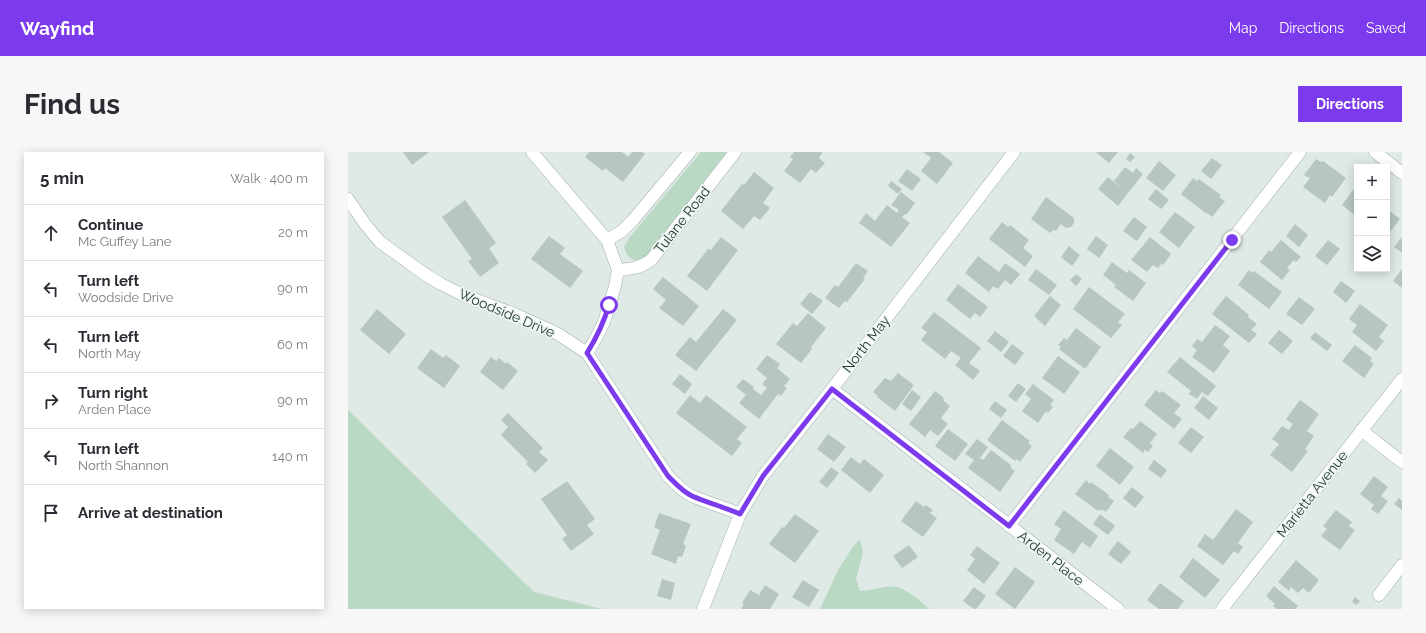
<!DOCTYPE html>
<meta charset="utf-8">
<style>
:root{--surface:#fff;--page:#f7f7f7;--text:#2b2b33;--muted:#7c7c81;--line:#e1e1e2;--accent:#7c3aed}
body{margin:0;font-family:Raleway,sans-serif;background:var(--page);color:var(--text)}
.controls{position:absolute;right:12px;top:12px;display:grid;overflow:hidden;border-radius:0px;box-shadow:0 2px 10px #0003}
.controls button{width:36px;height:36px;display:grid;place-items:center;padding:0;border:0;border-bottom:1px solid var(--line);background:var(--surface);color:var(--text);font:20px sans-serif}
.stop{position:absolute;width:12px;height:12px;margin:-9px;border:3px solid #7c3aed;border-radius:50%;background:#fff}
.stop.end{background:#7c3aed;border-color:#fff;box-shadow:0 1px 4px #0008}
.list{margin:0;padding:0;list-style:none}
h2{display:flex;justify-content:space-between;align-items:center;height:52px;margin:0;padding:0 16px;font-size:17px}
h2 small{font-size:13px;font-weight:400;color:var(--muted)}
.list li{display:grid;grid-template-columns:26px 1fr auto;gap:12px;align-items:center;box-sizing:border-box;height:56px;padding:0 16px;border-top:1px solid var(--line)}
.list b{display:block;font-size:15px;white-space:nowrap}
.list p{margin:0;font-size:13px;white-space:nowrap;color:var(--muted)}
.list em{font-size:13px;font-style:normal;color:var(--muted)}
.icon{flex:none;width:22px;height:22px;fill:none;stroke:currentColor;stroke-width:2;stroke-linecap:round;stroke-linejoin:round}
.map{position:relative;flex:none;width:1054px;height:457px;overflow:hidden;border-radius:0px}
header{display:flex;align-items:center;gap:24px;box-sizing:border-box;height:56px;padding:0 20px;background:var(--accent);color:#fff}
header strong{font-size:19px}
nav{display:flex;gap:22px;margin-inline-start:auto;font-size:14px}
.intro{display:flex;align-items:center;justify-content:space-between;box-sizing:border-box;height:96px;padding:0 24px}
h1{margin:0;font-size:28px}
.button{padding:10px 18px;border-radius:0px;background:var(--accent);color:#fff;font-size:14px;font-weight:700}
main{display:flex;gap:24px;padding:0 24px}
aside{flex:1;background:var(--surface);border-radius:0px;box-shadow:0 2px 10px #0003}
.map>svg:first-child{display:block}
.green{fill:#b9d9c5}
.building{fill:#b8c6c2}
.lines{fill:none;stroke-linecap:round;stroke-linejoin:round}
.street-casing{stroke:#a2b0ad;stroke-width:13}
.secondary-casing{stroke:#9fb4af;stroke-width:13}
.street{stroke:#fff;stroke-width:12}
.secondary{stroke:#fff;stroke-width:12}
.route{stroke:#7c3aed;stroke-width:5}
.labels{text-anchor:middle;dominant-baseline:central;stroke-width:3.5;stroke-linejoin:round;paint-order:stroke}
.street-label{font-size:14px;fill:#213834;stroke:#eff6f3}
</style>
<header>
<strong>Wayfind</strong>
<nav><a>Map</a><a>Directions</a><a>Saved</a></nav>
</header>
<div class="intro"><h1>Find us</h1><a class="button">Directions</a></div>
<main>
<aside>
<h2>5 min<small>Walk · 400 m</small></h2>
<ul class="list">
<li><svg class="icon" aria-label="ahead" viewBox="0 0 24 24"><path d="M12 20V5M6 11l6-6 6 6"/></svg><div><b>Continue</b><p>Mc Guffey Lane</p></div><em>20 m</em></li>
<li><svg class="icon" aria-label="left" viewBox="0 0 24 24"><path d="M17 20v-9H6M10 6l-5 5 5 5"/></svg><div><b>Turn left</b><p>Woodside Drive</p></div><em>90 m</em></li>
<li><svg class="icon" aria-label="left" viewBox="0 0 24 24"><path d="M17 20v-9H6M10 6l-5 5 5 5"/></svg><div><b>Turn left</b><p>North May</p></div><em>60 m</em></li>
<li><svg class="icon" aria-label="right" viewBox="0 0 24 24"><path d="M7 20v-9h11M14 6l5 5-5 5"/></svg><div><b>Turn right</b><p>Arden Place</p></div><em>90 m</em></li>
<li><svg class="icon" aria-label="left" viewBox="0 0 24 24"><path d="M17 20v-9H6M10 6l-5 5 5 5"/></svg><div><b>Turn left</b><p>North Shannon</p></div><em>140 m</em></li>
<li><svg class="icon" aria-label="arrive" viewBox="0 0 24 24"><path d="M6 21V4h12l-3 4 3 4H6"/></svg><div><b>Arrive at destination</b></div></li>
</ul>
</aside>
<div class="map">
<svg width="1054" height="457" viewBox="0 0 1054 457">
<rect width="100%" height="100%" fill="#dfe9e6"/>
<path class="green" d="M353,0H382L306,98L295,107L285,108L279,103L276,95L281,86Z
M0,258L186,440L254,457H0Z
M512,387L515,401L508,427L512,439C521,439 529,436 537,435C553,431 570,447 581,457H472L490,418L504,396Z"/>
<path class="building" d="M55,0H81L64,13Z
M241,0H274L280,5L284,0H294L297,2L275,30L257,16L255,19L237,5Z
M446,0H475L471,6L477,11L468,21L463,17L452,31L436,19L445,7L442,5Z
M575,0H591L605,11L589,32L573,19L583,6Z
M748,0H770L761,11Z
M782,1L787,5L782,10L778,7Z
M864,6L874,13L863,27L853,19Z
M968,7L973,10L975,9L998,26L984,45L982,43L977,51L955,35L962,26L956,23Z
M811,9L828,23L815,39L798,26Z
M777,15L785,21L788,16L795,22L780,41L766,29Z
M559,17L573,27L564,39L550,29Z
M406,20L426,36L415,51L422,56L412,68L406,64L395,77L373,59L394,32L396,33Z
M760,25L780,41L770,54L750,37Z
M845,26L849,29L851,27L873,43L871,45L877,49L864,65L859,61V62L833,42Z
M543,29L554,37L550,42L540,34Z
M1009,33V65L994,53Z
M808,37L821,48L813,57L800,47Z
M553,40L567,51L558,63L557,62L554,65L562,71L543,95L511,71L518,61L527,69L539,53L549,61L551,58L543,53Z
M698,45L726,66V71L723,75L718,76L713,72L708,79L705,78L702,81L683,67Z
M117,48L148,91L141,96L151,111L132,125L120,109L124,107L94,65Z
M1039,57L1052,67L1039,84Z
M827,60L847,75L831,96L811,80Z
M786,65L799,75L789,89L775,79Z
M654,70L660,75L662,73L681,88L675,96L685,104L677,115L641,87Z
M947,72L960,83L951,95L938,84Z
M201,84L217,96L212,102L235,119L222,136L183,107Z
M748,84L760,93L751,106L739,97Z
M373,85L390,98L359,139L339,124L360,97L363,98Z
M802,85L823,102L815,113L814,111L810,116L805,113L799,120L783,108Z
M1054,85V101L1046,95Z
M933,88L953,105L948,110L946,108L939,116L942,118L934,128L912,110L921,98L923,100Z
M980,88L992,97L979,113L967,104Z
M721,94L732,103L724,114L713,105Z
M630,104L651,120L657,111L672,122L663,133L657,128L650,137L645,134L641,140L617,121Z
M764,110L779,121L781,118L798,131L785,149L766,135L768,133L755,123Z
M508,111L520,119L515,126L517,127L499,150L497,149L491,156L477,146L487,133L490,135Z
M688,117L709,133L701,143L680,128Z
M1054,117V136L1045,129Z
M901,118L904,121L906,119L934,140L921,157L890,133Z
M728,122L734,127L728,134L722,128Z
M315,125L351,154L335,174L311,156L318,148L305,137Z
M993,129L1007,139L998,151L985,140Z
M610,132L640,155L632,165L627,161L622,167L598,148Z
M741,135L777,162L770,170L774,173L763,186L725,157Z
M462,140L475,149L464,162L452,152Z
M702,144L713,153L697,174L686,164Z
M878,144L901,163L900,165L909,172L903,178L909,182L901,191L864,162Z
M951,145L967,157L954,173L938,162Z
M1012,152L1040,173L1031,185L1036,189L1028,199L1004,180L1009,173L1001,167Z
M29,157L58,182L41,202L12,178Z
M375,157L389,168L348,219L327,203L342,185L348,190Z
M586,160L633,196L621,211L632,219L625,228L607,213L613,206L603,199L597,207L573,188L579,180L573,176Z
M460,161L478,176L463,195L464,197L453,211L428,192L445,171L449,174Z
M867,173L882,184L875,193L882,199L866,221L844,205L849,198L844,194L849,187L854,190Z
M728,176L753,195L737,217L711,197L713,195L710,193L716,186L719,188Z
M931,178L945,189L934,202L920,191Z
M647,179L661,190L653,200L639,189Z
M967,180L984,193L979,199L962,186Z
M664,192L676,201L667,213L655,204Z
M1007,193L1024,206L1022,209L1026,212L1016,226L994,209Z
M83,197L95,206L98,203L112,214L96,236L69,216Z
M419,203L432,212L429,216L442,227L436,234L439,236L433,244L430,242L411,267L391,251L398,243L388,235L395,227L406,235L405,237L413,243L419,236L414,232L419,226L408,217Z
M710,204L732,220L716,242L694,226Z
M143,205L148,209L151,206L158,212L159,210L170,219L155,238L132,220Z
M832,205L868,234L860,244L854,240L849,247L841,242L843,239L819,220Z
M550,221L566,233L547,259L529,245L530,244L525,240L537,226L543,229Z
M332,222L344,232L337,242L324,232Z
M670,231L678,237L668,250L660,244Z
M685,232L706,248L702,253L705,255L700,261L698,259L690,271L674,259L683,247L677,242Z
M564,238L573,245L563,259L554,252Z
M808,238L812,241L814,239L833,253L826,261L834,267L826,277L796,253Z
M587,239L595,245L596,249L602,254L593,266L600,272L590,284L582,278L577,285L561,272Z
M342,243L352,251L358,243L399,275L389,287L394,291L384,304L328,261Z
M855,244L870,256L861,268L846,256Z
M952,248L971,262L959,279L966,284L957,297L960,299L944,320L922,303L931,292L924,287L934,274L941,278L945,272L938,267Z
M647,249L659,258L653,266L641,257Z
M160,261L195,296L191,300L200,308L187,321L178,312L180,310L153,283L160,275L153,268Z
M654,268L682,289L680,291L684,294L672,310L669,307L667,309L639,288Z
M792,269L809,282L802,291L805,294L800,300L797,298L795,301L775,285L783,276L785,277Z
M843,275L856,285L843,301L830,291Z
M600,277L620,292L607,309L587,294Z
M480,282L498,295L486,310L469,297Z
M629,287L640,295L632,306L635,308L643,298L663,313L662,315L667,319L652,340L620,316L626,308L617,302Z
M762,296L786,315L772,333L748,314Z
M503,305L512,312L516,307L536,323L522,341L493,318Z
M806,308L819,318L813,326L800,317Z
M483,315L491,321L479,336L471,330Z
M1026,324L1040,335L1033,344L1040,349L1030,362L1023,357L1026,353L1012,342Z
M738,328L742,332L743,330L761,343L760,345L766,349L758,360L755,357L753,359L751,357L750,359L727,342Z
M219,329L247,367L239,373L246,382L223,399L214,387L219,383L193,347Z
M784,335L796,345L787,356L775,346Z
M1051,346L1054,349V358L1046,352Z
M568,349L576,355L578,353L585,358L582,361L589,366L575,385L553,369Z
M888,357L905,370L890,391L895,395L890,402L886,399L875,413L849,394L857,382L865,388Z
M716,358L750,384L742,396L734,390L726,402L706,388L713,377L706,372Z
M988,358L1004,370L1001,374L1007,378L992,398L973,384L979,377L975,374Z
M311,361L343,372L335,392L338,394L334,405L330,404L328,412L303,402L312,378L306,375Z
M447,362L471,379L447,411L421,392L434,375L436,376Z
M752,362L767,374L760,383L745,372Z
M770,389L783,400L773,412L760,402Z
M561,393L570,405L554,416L545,404Z
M629,394L652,411L636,432L619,418L627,407L622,403Z
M845,406L872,428L857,446L831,425Z
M948,408L971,428L961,441L955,436L950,441L943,435L941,439L930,430Z
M667,415L687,430L667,457L647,442Z
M314,427L327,431L323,448L309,444Z
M455,428L471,438L461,455L444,445Z
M812,431L836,449L830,457H811L799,448Z
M417,433L431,442L422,457H393L396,452L394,451L402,438L411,443Z
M926,434L950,454L947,457H929L925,454L927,452L918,444Z
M626,435L638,444L628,457H626L615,449Z
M1007,445L1012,449L1009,453L1004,450Z"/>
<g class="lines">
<defs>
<path id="street" d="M184,0L259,88L270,118L267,134L256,170L247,188L239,201
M0,47L17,72L32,90L78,123L93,132L117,144L164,161L210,182L239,201L320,324C327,331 335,340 344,344C360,351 376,355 392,362
M259,88L274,79L285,68L342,0
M270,118C283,117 293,116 304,107L387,0
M484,237L770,457
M1013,278L1054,310
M661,374L952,0
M1031,443L1054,413
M355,457L392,362L415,324L484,237L666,0
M874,457L1054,227"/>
<path id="secondary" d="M1027,0L1054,21"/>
</defs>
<use href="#street" class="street-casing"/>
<use href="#secondary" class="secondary-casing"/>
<use href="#street" class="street"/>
<use href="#secondary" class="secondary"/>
</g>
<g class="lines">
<path class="route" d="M261,153C256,170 249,185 239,201L320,324C327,331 335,340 344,344C360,351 376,355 392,362L415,324L484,237L661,374L884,88"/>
</g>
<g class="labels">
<g class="street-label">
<text transform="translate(334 68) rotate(-52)">Tulane Road</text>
<text transform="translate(159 161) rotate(23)">Woodside Drive</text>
<text transform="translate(518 192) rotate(-52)">North May</text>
<text transform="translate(964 342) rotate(-52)">Marietta Avenue</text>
<text transform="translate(703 406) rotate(38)">Arden Place</text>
</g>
</g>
</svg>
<div class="controls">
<button>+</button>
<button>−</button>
<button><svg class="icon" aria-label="layers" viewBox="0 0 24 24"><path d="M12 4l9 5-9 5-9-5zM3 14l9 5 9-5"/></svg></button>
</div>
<div class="stop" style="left:261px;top:153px"></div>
<div class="stop end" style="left:884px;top:88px"></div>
</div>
</main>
